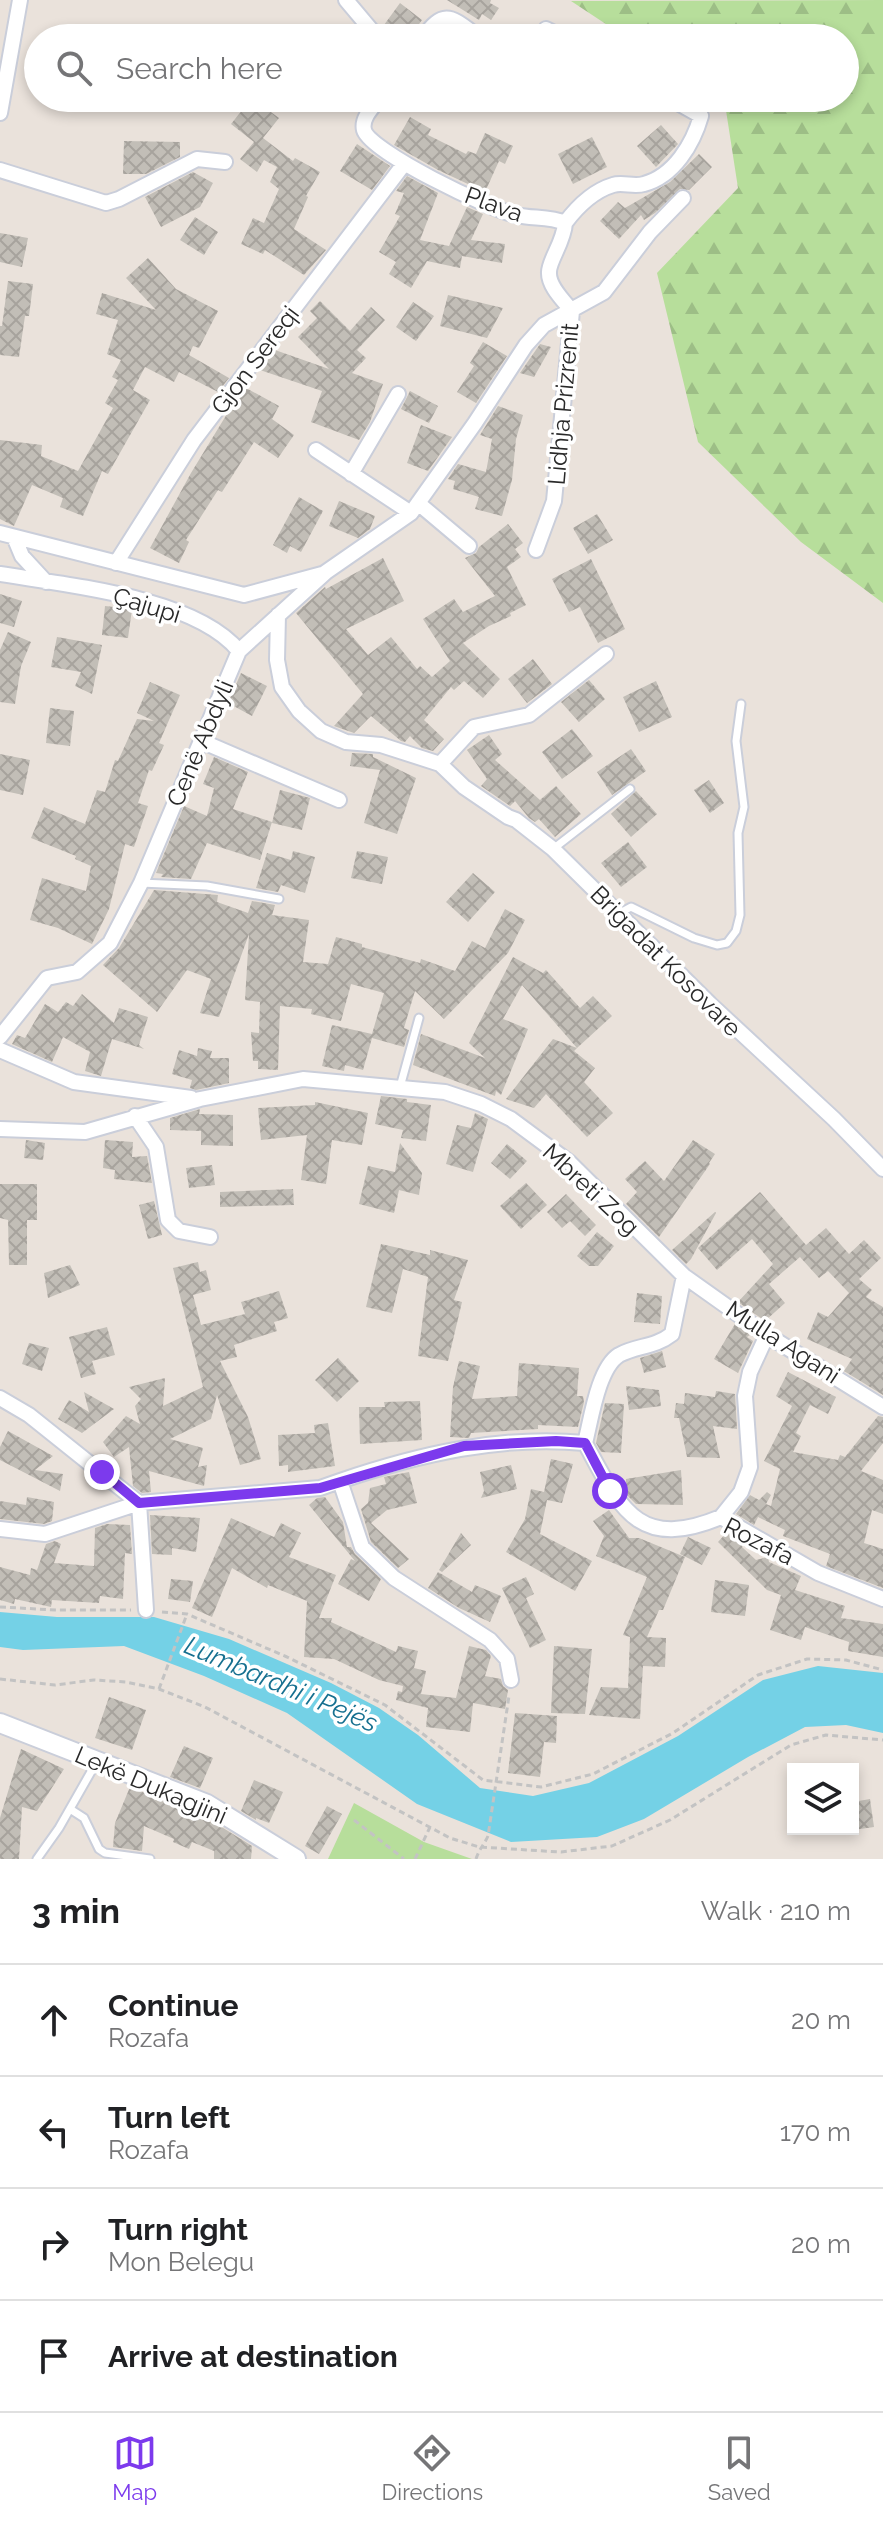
<!DOCTYPE html>
<meta charset="utf-8">
<style>
:root{--surface:#fff;--page:#f6f6f6;--text:#202124;--muted:#757577;--line:#e0e0e0;--accent:#7c3aed}
body{margin:0;font-family:Raleway,sans-serif;background:var(--page);color:var(--text)}
.controls{position:absolute;right:24px;bottom:24px;display:grid;overflow:hidden;border-radius:0px;box-shadow:0 4px 12px #0003}
.controls button{width:72px;height:72px;display:grid;place-items:center;padding:0;border:0;border-bottom:2px solid var(--line);background:var(--surface);color:var(--text);font:40px sans-serif}
.stop{position:absolute;width:24px;height:24px;margin:-18px;border:6px solid #7c3aed;border-radius:50%;background:#fff}
.stop.end{background:#7c3aed;border-color:#fff;box-shadow:0 2px 8px #0008}
.list{margin:0;padding:0;list-style:none}
h2{display:flex;justify-content:space-between;align-items:center;height:104px;margin:0;padding:0 32px;font-size:34px}
h2 small{font-size:26px;font-weight:400;color:var(--muted)}
.list li{display:grid;grid-template-columns:52px 1fr auto;gap:24px;align-items:center;box-sizing:border-box;height:112px;padding:0 32px;border-top:2px solid var(--line)}
.list b{display:block;font-size:30px;white-space:nowrap}
.list p{margin:0;font-size:26px;white-space:nowrap;color:var(--muted)}
.list em{font-size:26px;font-style:normal;color:var(--muted)}
.icon{flex:none;width:44px;height:44px;fill:none;stroke:currentColor;stroke-width:2;stroke-linecap:round;stroke-linejoin:round}
.map{position:relative;flex:none;width:883px;height:1859px;overflow:hidden}
.search{position:absolute;background:var(--surface);box-shadow:0 4px 12px #0003;left:24px;right:24px;top:24px;height:88px;display:flex;align-items:center;gap:20px;box-sizing:border-box;padding:0 28px;border-radius:44px;color:var(--muted);font-size:30px}
.sheet{height:552px;background:var(--surface)}
nav{display:flex;justify-content:space-around;align-items:center;box-sizing:border-box;height:112px;border-top:2px solid var(--line);background:var(--surface);font-size:22px;color:var(--muted)}
nav a{display:grid;justify-items:center;gap:4px}
nav .on{color:var(--accent)}
.map>svg:first-child{display:block}
.forest{fill:url(#forest-firs)}
.park{fill:#b7de9b}
.water{fill:#74d1e6}
.building{fill:url(#building-cross-hatch)}
.lines{fill:none;stroke-linecap:round;stroke-linejoin:round}
.service-casing{stroke:#caceda;stroke-width:11}
.minor-casing{stroke:#caceda;stroke-width:18}
.tertiary-casing{stroke:#caceda;stroke-width:22}
.path{stroke:#c3c3c3;stroke-width:3;stroke-dasharray:6 4;stroke-linecap:butt}
.service{stroke:#fff;stroke-width:7}
.minor{stroke:#fff;stroke-width:14}
.tertiary{stroke:#fff;stroke-width:18}
.route{stroke:#7c3aed;stroke-width:10}
.labels{text-anchor:middle;dominant-baseline:central;stroke-width:7;stroke-linejoin:round;paint-order:stroke}
.street-label{font-size:24px;fill:#292929;stroke:#fff}
.water-label{font-size:26px;font-style:italic;fill:#167090;stroke:#fff}
</style>
<div class="map">
<svg width="883" height="1859" viewBox="0 0 883 1859">
<defs>
<pattern id="forest-firs" width="22" height="20" patternUnits="userSpaceOnUse" patternTransform="scale(2)"><rect width="22" height="20" fill="#b7de9b"/><path d="M5 1l3.5 6h-7zM16 11l3.5 6h-7z" fill="#9dbe86"/></pattern>
<pattern id="building-cross-hatch" width="8" height="8" patternUnits="userSpaceOnUse" patternTransform="scale(2)"><rect width="8" height="8" fill="#c2beb7"/><path d="M0 0l8 8M0 8l8-8" fill="none" stroke="#a7a39d"/></pattern>
</defs>
<rect width="100%" height="100%" fill="#eae2db"/>
<path class="forest" d="M883,0V603L801,542L698,442L657,273L738,188L725,104L717,98H845V38H627L571,1Z"/>
<path class="park" d="M354,1803L424,1842L472,1859H328Z"/>
<path class="water" d="M0,1612L57,1617H154L229,1639L331,1683L379,1708L418,1735L480,1788L533,1796L589,1783L678,1736L763,1680L818,1666L883,1673V1733L846,1725L805,1727L748,1757L644,1819L597,1837L511,1842L417,1804L287,1713L204,1676L124,1646L23,1650L0,1647Z"/>
<path class="building" d="M447,0H491L490,3L499,8L491,20L482,14L479,20Z
M400,3L422,20L409,38H401L384,25Z
M252,98L279,118L263,138L293,161L295,158L320,172L306,196L308,197L294,229L326,250L304,275L265,250L263,254L241,244L253,218L264,223L279,189L270,182L277,167L264,160L257,172L240,159L254,142L231,124Z
M410,117L431,129L428,135L466,154L468,151L476,154L485,133L513,146L505,164L499,161L485,192L438,170L394,145Z
M661,125L678,144L656,167L637,146Z
M592,137L607,167L573,184L558,154Z
M124,141L180,142V157L146,174H123Z
M357,144L390,166L372,190L340,171Z
M699,154L712,167L689,190L680,189L655,213L644,220L641,215L619,239L600,221L618,202L625,208L670,182Z
M193,172L213,183L200,207L161,227L145,197Z
M407,176L438,193L420,240L449,246L467,207L483,214L471,240L505,244L502,263L462,256L460,268L427,261L411,288L389,274L396,262L379,252L400,216L395,214L404,193L396,191Z
M195,217L218,232L204,255L180,240Z
M0,233L28,238L22,267L0,262Z
M148,258L176,289L218,311L199,348L193,346L189,355L229,378L218,392L179,372L174,382L145,367L133,390L150,400L108,474L102,471L83,516L60,507L63,498L32,485L14,526L0,519V440L42,445L41,456L78,471L113,408L105,403L118,380L112,377L121,360L107,354L118,320L96,314L102,293L156,310L126,278Z
M8,281L33,284L29,316H25L19,357L0,355V326H2Z
M448,295L503,308L487,338L440,326Z
M320,301L350,331L371,307L385,320L357,350L366,358L352,373L383,384L370,422L359,440L311,422L322,391L260,370L275,350L329,369L298,337L317,318L310,311Z
M413,302L434,316L416,341L396,327Z
M483,342L507,356L476,403L457,392L474,366L470,363Z
M540,344L551,347L534,377L520,373Z
M246,388L279,406L272,419L294,435L278,458L254,442L222,492L218,490L186,540L189,542L179,563L150,548L191,473L230,409Z
M410,391L438,406L429,423L401,409Z
M498,406L523,415L516,439L512,480L502,516L475,509L479,497L453,489L455,481L448,479L458,464L486,472L492,439L480,435Z
M421,425L452,437L428,471L407,463Z
M299,497L323,511L301,552L290,546L287,553L273,545Z
M339,501L375,516L370,529L358,538L329,526Z
M597,514L613,540L588,554L573,528Z
M508,524L523,543L515,549L521,557L507,567L526,605L510,613L511,616L489,626L463,643L500,679L483,698L464,681L454,690L451,687L424,720L444,739L433,751L422,748L410,736L405,742L401,741L371,716L354,733L334,726L363,694L296,613L325,587L326,589L383,558L404,601L346,629L368,655L391,637L417,669L420,666L432,677L450,661L423,619L454,599L463,612L495,596L465,558L476,553L479,547Z
M591,559L625,629L598,643L580,607L569,612L552,579Z
M0,594L22,601L14,627L0,623Z
M105,606L132,609L128,638L102,635Z
M8,632L31,642L21,666L15,704L0,702V650Z
M57,637L102,645L92,694L75,686L81,672L51,667Z
M533,659L552,684L527,703L508,679Z
M241,673L267,686L252,716L228,703Z
M589,680L605,699L579,722L561,702Z
M656,681L672,717L639,732L623,697Z
M150,682L180,695L159,743L164,745L152,771L149,770L138,803L148,806L134,847L125,844L109,909L92,944L58,928L30,920L42,878L86,891L91,866L75,859L76,856L31,838L44,807L85,824L97,790L105,792L115,760L118,761L137,719L154,721L137,713Z
M50,708L74,711L70,746L46,743Z
M572,729L593,756L562,779L542,752Z
M489,735L502,754L495,760L540,800L556,786L581,814L555,837L539,819L535,822L529,818L515,801L510,806L481,786L487,779L467,750Z
M631,749L646,771L612,795L597,772Z
M352,753L373,754V757L416,778L397,834L364,823L380,770L350,766Z
M0,754L30,760L23,795L0,790Z
M214,757L248,772L233,809L272,822L260,860L207,843L191,879L161,877L163,874L156,873L184,806L207,816L214,788L203,784Z
M709,780L724,803L710,813L694,790Z
M280,790L310,798L302,830L272,823Z
M636,791L657,814L631,837L611,814Z
M628,842L647,867L621,887L601,863Z
M293,851L315,857L305,893L281,885L278,892L256,888L267,853L291,860Z
M357,851L388,857L382,884L351,878Z
M473,873L495,892L468,922L446,902Z
M154,890L218,895L217,902L248,913L252,901L275,905L272,915L309,920L303,962L328,964L336,937L362,944V947L420,963L421,959L455,971L472,941L485,948L505,909L525,920L508,953L444,1019L415,991L404,1028L409,1030L404,1047L372,1038L363,1070L345,1065L344,1071L322,1066L332,1025L372,1034L384,993L351,984L341,1021L311,1014L312,1009L280,1006L278,1070L258,1069V1061H253L251,1032L259,1033L260,1002L245,1000L249,934L219,1017L200,1013L211,979L187,970L157,1012L103,965L119,948Z
M513,957L543,973L546,970L580,1008L593,996L612,1016L577,1048L522,985L503,1019L528,1029L501,1095L496,1091L495,1096L413,1065L421,1034L485,1058L469,1043Z
M82,994L114,1023L119,1008L148,1017L139,1045L144,1049L112,1039L101,1076L85,1071L90,1052L63,1037L52,1062L12,1044L17,1035L25,1038L45,1004L58,1012L66,1002L73,1006Z
M553,1039L577,1048L574,1051L595,1068L584,1082L613,1113L587,1137L546,1094L534,1108L506,1099Z
M198,1048L212,1051L210,1058H229V1083L196,1090L190,1088L192,1080L172,1074L179,1050L197,1056Z
M381,1096L407,1099V1102L431,1105L426,1141L401,1138L403,1130L375,1124Z
M315,1102L368,1113L362,1145L332,1140L326,1184L301,1180L307,1135L261,1140L258,1108L315,1105Z
M200,1109L199,1114L233,1115V1146L201,1145V1131L170,1130V1118Z
M475,1113L488,1119L473,1172L446,1164L457,1125L471,1128Z
M26,1140L45,1143L43,1160L24,1158Z
M105,1140L133,1142L132,1157L147,1156L152,1183L114,1179L115,1170L103,1168Z
M693,1140L715,1154L709,1163L710,1164L659,1237L626,1204L637,1192L625,1179L645,1161L664,1181Z
M400,1143L422,1173L419,1195L399,1190L394,1213L359,1204L368,1166L395,1172Z
M507,1144L527,1161L510,1179L491,1163Z
M212,1165L215,1185L189,1188L186,1168Z
M526,1183L547,1205L521,1229L500,1206Z
M0,1184H37V1220H27V1265H9L8,1220L0,1218Z
M293,1189L294,1205L220,1207V1192Z
M760,1192L806,1245L826,1228L849,1254L864,1240L881,1258L859,1279L872,1290L866,1297L883,1307V1395L844,1371L852,1359L807,1339L818,1312L828,1317L849,1293L828,1271L819,1278L800,1257L769,1284L785,1303L765,1321L738,1302L773,1264L752,1239L717,1270L698,1248Z
M566,1194L596,1225L585,1236L570,1221L562,1228L547,1212Z
M154,1201L162,1235L148,1239L139,1205Z
M715,1212L716,1213L691,1259L686,1264L672,1250Z
M597,1232L614,1246L598,1266H589L577,1256Z
M381,1244L430,1255V1250L468,1260L454,1300L462,1302L448,1361L418,1356L428,1277L403,1269L392,1313L366,1307Z
M198,1262L200,1272L206,1270L211,1290L193,1295L201,1325L245,1314L241,1302L279,1291L288,1318L274,1322L277,1331L234,1345L237,1357L220,1361L248,1417L261,1459L240,1465L217,1395L211,1419L170,1439L203,1448L198,1467L207,1465L204,1486L149,1471L151,1492L142,1493L133,1486L129,1447L114,1457L103,1442L126,1416L140,1424L135,1406L141,1399L129,1387L165,1378L163,1406L203,1387L173,1268Z
M70,1265L80,1285L48,1298L44,1273Z
M637,1293L662,1296L660,1324L634,1322Z
M735,1324L750,1335L747,1337L753,1341L738,1373L714,1359Z
M107,1327L115,1355L92,1361L96,1374L81,1378L69,1337Z
M29,1343L49,1348L42,1371L22,1364Z
M662,1351L666,1367L644,1373L640,1358Z
M338,1358L359,1381L337,1402L315,1380Z
M459,1361L480,1366L472,1399L517,1396L519,1363L579,1368L577,1396H583L584,1402L578,1427L538,1425V1429L471,1433L469,1438L450,1437L453,1387Z
M788,1372L836,1397L828,1414L810,1405L796,1433L801,1436L793,1452L838,1460L840,1455L845,1457L878,1416L883,1417V1443L861,1471L883,1480V1514L872,1510L864,1543L883,1549V1588L826,1566L830,1554L783,1536L785,1530L758,1517L754,1525L736,1514L750,1495L759,1500L767,1492L771,1495L766,1504L771,1506L780,1469L764,1461L792,1406L776,1396Z
M626,1386L659,1390L661,1406L629,1410Z
M716,1391L735,1394L737,1429L713,1426L720,1458L687,1457L679,1418H674L676,1403L684,1404L685,1393L715,1397Z
M84,1392L114,1409L82,1433L58,1419L69,1400L89,1412Z
M420,1401L422,1440L360,1444L359,1407H385L384,1402Z
M605,1403L624,1404L621,1453L601,1452L596,1443Z
M328,1423L335,1466L288,1472V1465L279,1466L278,1435L315,1433L314,1425Z
M8,1431L53,1456L35,1470L63,1474L60,1491L0,1460V1447Z
M551,1459L573,1464L562,1503L547,1500L540,1534L592,1561L575,1591L506,1552L525,1519L531,1489L544,1492Z
M511,1465L517,1489L481,1498L484,1491L480,1472Z
M681,1470L683,1505L636,1504L626,1494V1479Z
M409,1472L417,1503L387,1510L371,1523L409,1559L398,1568L371,1542L361,1509L368,1503L370,1488L386,1484L384,1477Z
M27,1497L54,1502L52,1521L44,1524L0,1519V1501L26,1505Z
M325,1497L343,1522L347,1547H351L355,1554L381,1579L369,1601L338,1584L351,1559L355,1561L309,1505L317,1498Z
M609,1510L629,1538H639L685,1557L663,1610H659L647,1637L666,1638L665,1667L643,1666L640,1719L589,1715L601,1687L628,1688L630,1637L623,1635L647,1577L596,1556L604,1536L593,1521Z
M150,1515L200,1518L196,1552L172,1548V1555L152,1554Z
M231,1518L274,1537L281,1523L301,1533L289,1557L336,1575L319,1618H332L331,1622L396,1652L398,1646L418,1651L414,1668L426,1671L421,1694L456,1698L469,1646L486,1650L491,1656L485,1676L501,1679L503,1686L508,1690L505,1709L473,1703L470,1732L426,1727L428,1708L396,1700L398,1691L402,1692L403,1686L379,1680L334,1659L304,1657L307,1601L268,1585L267,1588L232,1568L212,1617L192,1608Z
M107,1524L130,1525L132,1554L125,1553L123,1599L100,1596L99,1603L52,1600L51,1607L15,1599L14,1604L0,1600V1567L30,1575L31,1568L37,1570L46,1544L55,1541L61,1544L54,1563L94,1566L95,1528Z
M727,1532L744,1542L742,1547L756,1560L768,1557L769,1562L801,1576L795,1590L845,1606L841,1618L883,1624V1657L848,1651L849,1642L805,1627L801,1640L770,1630L781,1595L767,1590L718,1542Z
M461,1533L471,1545L442,1572L439,1570Z
M688,1537L711,1548L702,1565L680,1554Z
M438,1572L472,1592L475,1585L501,1596L490,1622L459,1608L428,1588Z
M526,1577L534,1594L526,1598L546,1640L530,1648L502,1588Z
M171,1579L193,1581L190,1602L168,1599Z
M715,1580L749,1585L745,1616L711,1612Z
M554,1646L592,1649L585,1714L551,1713Z
M109,1697L146,1710L132,1750L95,1738Z
M515,1713L557,1716L556,1743L544,1742L540,1777L508,1773Z
M184,1746L213,1758L200,1788L170,1777Z
M21,1749L64,1769L37,1811L22,1807L19,1859H0V1818Z
M254,1780L283,1792L269,1823L256,1818V1820L241,1811Z
M130,1787L202,1815V1819L220,1826L252,1846L251,1859H214V1851L192,1842L189,1849L173,1842L174,1839L144,1826L142,1851L113,1847L115,1823Z
M870,1799L874,1827L853,1830V1802Z
M327,1806L342,1814L319,1854L305,1846Z"/>
<g class="lines">
<defs>
<path id="service" d="M553,849L630,789
M141,883L207,886L279,899
M620,913L631,907L694,938L717,945L727,943L736,931L740,915L738,833L744,807L736,741L741,704
M400,1087L419,1018
M70,1809L84,1818L99,1849L105,1853L150,1859
M37,1859L59,1828L96,1763"/>
<path id="minor" d="M346,0L378,38
M546,29L564,38
M423,38C445,6 453,19 480,38
M380,98C373,107 361,118 364,130C370,152 491,210 516,215C532,219 550,216 565,223C564,242 549,260 549,272C548,286 564,301 572,311
M0,113L20,0
M0,170L106,203L119,199L197,159L225,162
M565,223C577,207 593,191 613,185C622,182 634,187 644,184C674,176 693,144 701,116L669,98
M316,450L411,513
M351,474L398,394
M418,503L469,546
M0,533L244,595L322,574
M14,537L22,556L46,582
M536,550L554,501L572,311
M116,563L194,440L404,164
M0,574C66,585 195,597 239,651
M278,615L277,660L282,687L299,711L321,731L346,742L381,745L440,764L464,787L508,817L516,820L553,849L710,1004L834,1119L883,1169
M201,741L339,800
M440,764L474,727L529,715L606,654
M0,1037L47,978L77,972L110,943L141,883L239,651L326,572L411,513L475,423L526,345L544,325L604,292L650,232L683,198
M0,1050L74,1082L191,1098
M135,1116L156,1147L168,1220L179,1231L210,1237
M0,1129L85,1132L200,1099L303,1079L445,1092L481,1104L511,1119L569,1162L684,1276L767,1335L883,1407
M0,1398L29,1415L139,1503
M585,1443C591,1420 598,1368 619,1355C637,1345 654,1348 672,1334L684,1276
M340,1481C419,1454 502,1435 585,1443C620,1507 637,1552 721,1517L818,1573L883,1599
M139,1503L146,1610
M721,1517L741,1492L750,1467L745,1396L750,1372L767,1335
M0,1529L45,1534L139,1503L320,1488L340,1481L362,1547L394,1578L490,1640L507,1659L511,1680"/>
<path id="tertiary" d="M0,1723L207,1804L296,1859"/>
</defs>
<use href="#service" class="service-casing"/>
<use href="#minor" class="minor-casing"/>
<use href="#tertiary" class="tertiary-casing"/>
<path class="path" d="M0,1607L56,1610H131
M162,1612L187,1614L287,1657L385,1705L483,1780L541,1787L593,1774L673,1733L758,1675L807,1659L846,1660L883,1670
M0,1679L55,1685L94,1680L126,1682L159,1689L205,1707L450,1838L479,1847L561,1852L612,1846L670,1820L791,1745L826,1735L883,1740
M159,1689L187,1614
M354,1820L404,1859
M415,1859L430,1827
M476,1859C479,1849 484,1845 488,1836L509,1696"/>
<use href="#service" class="service"/>
<use href="#minor" class="minor"/>
<use href="#tertiary" class="tertiary"/>
</g>
<g class="lines">
<path class="route" d="M102,1472L139,1503L320,1488L464,1446L556,1441L585,1443L610,1491"/>
</g>
<g class="labels">
<g class="street-label">
<text transform="translate(494 204) rotate(20)">Plava</text>
<text transform="translate(255 360) rotate(-53)">Gjon Sereqi</text>
<text transform="translate(563 404) rotate(-85)">Lidhja Prizrenit</text>
<text transform="translate(147 605) rotate(17)">Çajupi</text>
<text transform="translate(200 743) rotate(-67)">Cenë Abdyli</text>
<text transform="translate(666 961) rotate(45)">Brigadat Kosovare</text>
<text transform="translate(591 1189) rotate(43)">Mbreti Zog</text>
<text transform="translate(783 1342) rotate(33)">Mulla Agani</text>
<text transform="translate(759 1541) rotate(27)">Rozafa</text>
<text transform="translate(151 1785) rotate(23)">Lekë Dukagjini</text>
</g>
<g class="water-label">
<text transform="translate(281 1684) rotate(23)">Lumbardhi i Pejës</text>
</g>
</g>
</svg>
<div class="controls">
<button><svg class="icon" aria-label="layers" viewBox="0 0 24 24"><path d="M12 4l9 5-9 5-9-5zM3 14l9 5 9-5"/></svg></button>
</div>
<div class="stop" style="left:610px;top:1491px"></div>
<div class="stop end" style="left:102px;top:1472px"></div>
<div class="search"><svg class="icon" aria-label="search" viewBox="0 0 24 24"><circle cx="10" cy="10" r="6"/><path d="M15 15l6 6"/></svg>Search here</div>
</div>
<section class="sheet">
<h2>3 min<small>Walk · 210 m</small></h2>
<ul class="list">
<li><svg class="icon" aria-label="ahead" viewBox="0 0 24 24"><path d="M12 20V5M6 11l6-6 6 6"/></svg><div><b>Continue</b><p>Rozafa</p></div><em>20 m</em></li>
<li><svg class="icon" aria-label="left" viewBox="0 0 24 24"><path d="M17 20v-9H6M10 6l-5 5 5 5"/></svg><div><b>Turn left</b><p>Rozafa</p></div><em>170 m</em></li>
<li><svg class="icon" aria-label="right" viewBox="0 0 24 24"><path d="M7 20v-9h11M14 6l5 5-5 5"/></svg><div><b>Turn right</b><p>Mon Belegu</p></div><em>20 m</em></li>
<li><svg class="icon" aria-label="arrive" viewBox="0 0 24 24"><path d="M6 21V4h12l-3 4 3 4H6"/></svg><div><b>Arrive at destination</b></div></li>
</ul>
</section>
<nav>
<a class="on"><svg class="icon" aria-label="map" viewBox="0 0 24 24"><path d="M3 6l6-2 6 2 6-2v14l-6 2-6-2-6 2zM9 4v14M15 6v14"/></svg>Map</a>
<a><svg class="icon" aria-label="directions" viewBox="0 0 24 24"><path d="M12 3l9 9-9 9-9-9zM9 14v-3h6M13 9l2 2-2 2"/></svg>Directions</a>
<a><svg class="icon" aria-label="saved" viewBox="0 0 24 24"><path d="M7 4h10v16l-5-4-5 4z"/></svg>Saved</a>
</nav>
